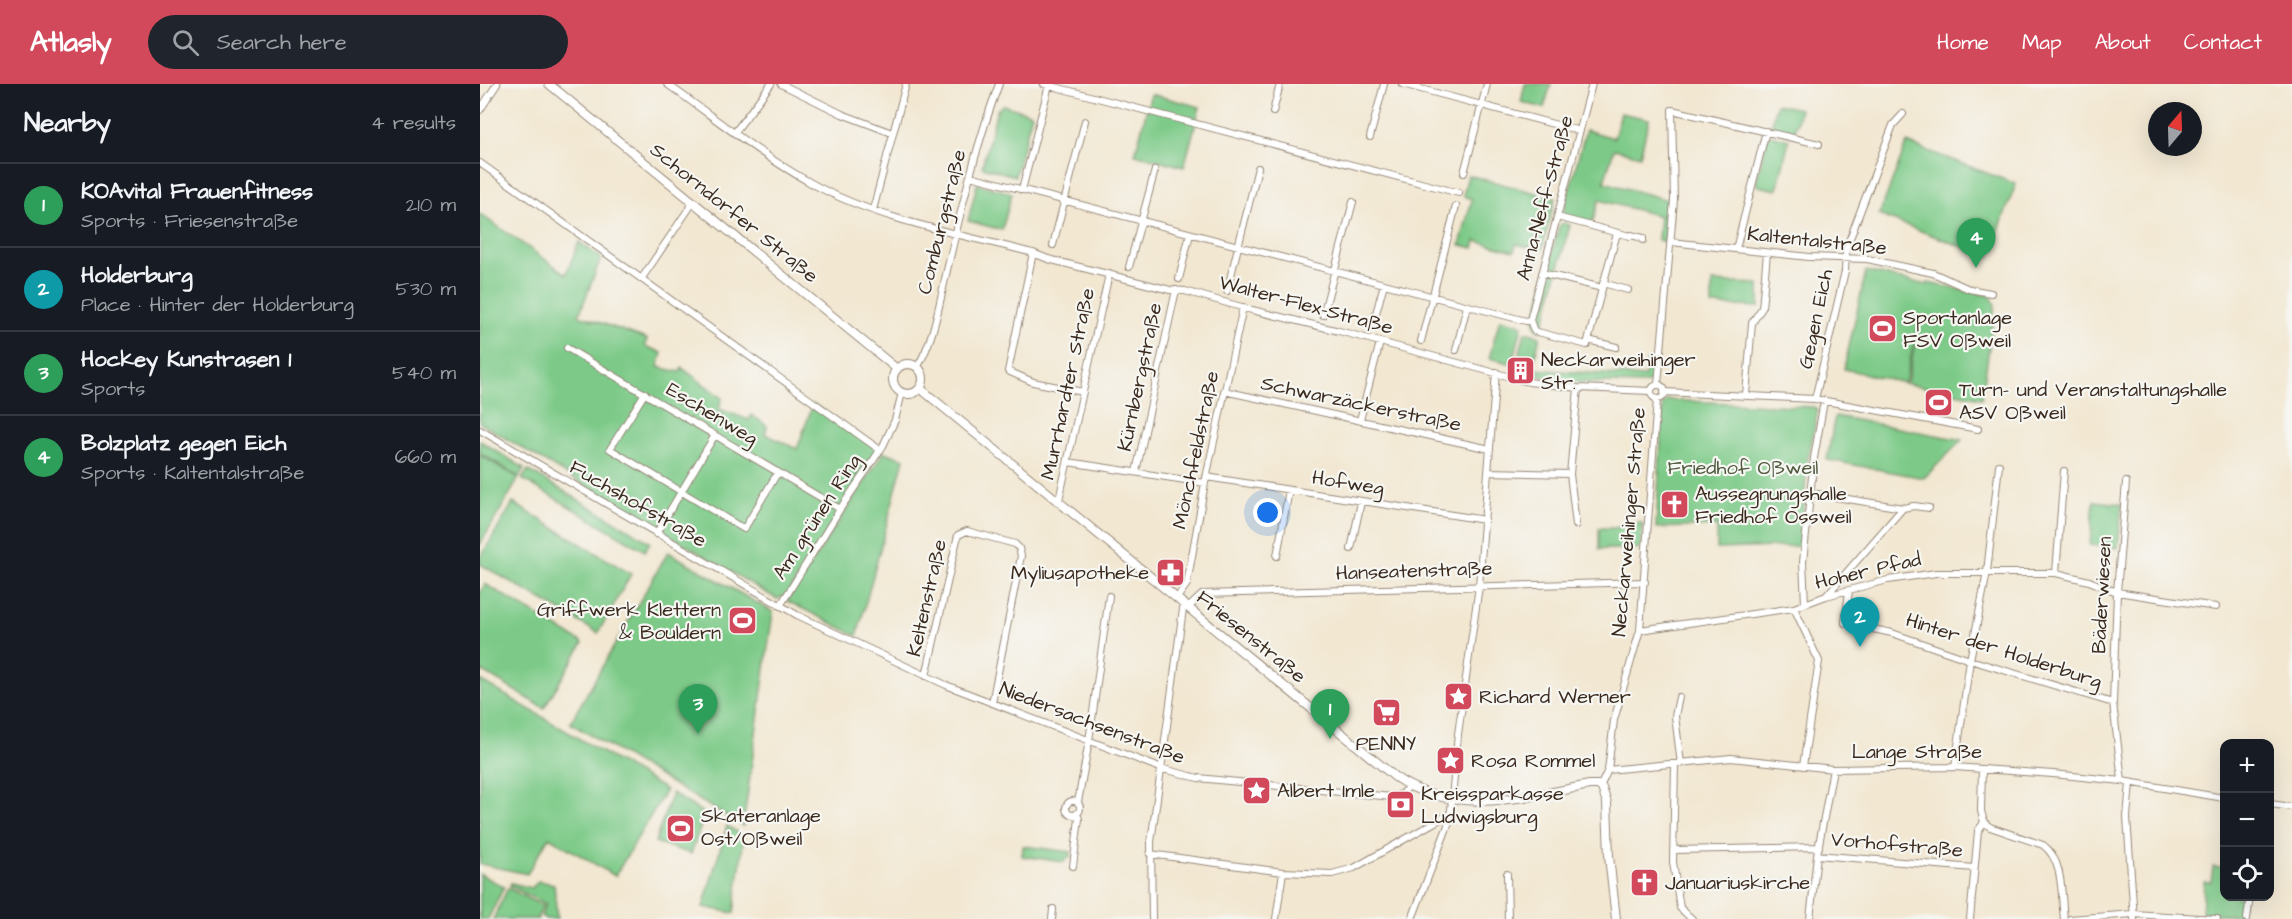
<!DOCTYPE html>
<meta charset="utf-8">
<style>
:root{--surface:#171b24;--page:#20242c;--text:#f1f3f6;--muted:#9ea1a6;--line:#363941;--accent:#d1495b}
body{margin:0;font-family:"Architects Daughter",sans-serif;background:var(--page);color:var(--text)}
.controls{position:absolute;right:18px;bottom:18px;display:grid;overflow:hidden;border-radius:12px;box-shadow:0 6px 24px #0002}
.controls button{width:54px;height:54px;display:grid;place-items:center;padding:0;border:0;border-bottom:2px solid var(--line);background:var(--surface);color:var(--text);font:30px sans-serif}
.compass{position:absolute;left:1668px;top:18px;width:54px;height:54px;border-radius:50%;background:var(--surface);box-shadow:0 6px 24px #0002;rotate:19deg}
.you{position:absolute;left:788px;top:429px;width:21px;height:21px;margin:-15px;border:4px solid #fff;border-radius:50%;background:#1a73e8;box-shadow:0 0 0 9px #1a73e833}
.badge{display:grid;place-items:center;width:39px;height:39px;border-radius:50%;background:var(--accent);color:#fff;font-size:20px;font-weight:700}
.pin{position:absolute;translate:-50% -50px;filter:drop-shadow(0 2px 3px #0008)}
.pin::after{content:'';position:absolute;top:32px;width:21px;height:18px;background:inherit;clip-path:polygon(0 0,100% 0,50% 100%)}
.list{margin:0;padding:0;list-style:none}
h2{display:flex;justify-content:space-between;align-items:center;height:78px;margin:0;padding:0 24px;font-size:26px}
h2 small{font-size:20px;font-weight:400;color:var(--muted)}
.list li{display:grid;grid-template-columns:39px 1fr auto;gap:18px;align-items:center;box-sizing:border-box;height:84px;padding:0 24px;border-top:2px solid var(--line)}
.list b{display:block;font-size:22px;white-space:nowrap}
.list p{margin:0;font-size:20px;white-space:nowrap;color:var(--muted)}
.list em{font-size:20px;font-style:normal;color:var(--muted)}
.icon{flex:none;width:33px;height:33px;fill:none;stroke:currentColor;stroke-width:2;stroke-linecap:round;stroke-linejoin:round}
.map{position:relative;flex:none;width:1812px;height:835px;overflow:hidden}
header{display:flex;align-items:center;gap:36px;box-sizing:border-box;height:84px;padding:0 30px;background:var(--accent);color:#fff}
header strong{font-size:28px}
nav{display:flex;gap:33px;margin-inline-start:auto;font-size:21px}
.search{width:420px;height:54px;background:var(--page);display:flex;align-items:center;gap:15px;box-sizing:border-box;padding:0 21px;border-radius:33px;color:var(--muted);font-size:22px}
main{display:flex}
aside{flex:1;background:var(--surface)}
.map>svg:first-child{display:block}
.green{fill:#7dca88;stroke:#5c7a53;stroke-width:1.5}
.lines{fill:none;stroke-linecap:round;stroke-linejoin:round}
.street-casing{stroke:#968878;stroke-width:8}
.secondary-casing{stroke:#968878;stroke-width:10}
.street{stroke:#fff;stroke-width:6}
.secondary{stroke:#fff;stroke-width:8}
.labels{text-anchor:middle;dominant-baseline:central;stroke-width:4.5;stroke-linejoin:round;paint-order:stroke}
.street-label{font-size:20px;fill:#3b2a1e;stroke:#f6f6f2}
.poi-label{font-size:20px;fill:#3b2a1e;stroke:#f6f6f2;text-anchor:start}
.park-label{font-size:20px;fill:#4f5a3e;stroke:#f6f6f2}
</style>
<header>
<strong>Atlasly</strong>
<div class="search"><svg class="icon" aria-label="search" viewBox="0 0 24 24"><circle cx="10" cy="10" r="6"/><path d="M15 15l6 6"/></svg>Search here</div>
<nav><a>Home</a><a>Map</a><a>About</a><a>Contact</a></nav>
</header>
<main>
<aside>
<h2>Nearby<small>4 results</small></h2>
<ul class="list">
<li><span class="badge" style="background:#2e9e5b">1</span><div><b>KOAvital Frauenfitness</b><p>Sports · Friesenstraße</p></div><em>210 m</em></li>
<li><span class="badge" style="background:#0f9aa8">2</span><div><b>Holderburg</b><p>Place · Hinter der Holderburg</p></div><em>530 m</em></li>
<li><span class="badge" style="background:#2e9e5b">3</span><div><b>Hockey Kunstrasen 1</b><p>Sports</p></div><em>540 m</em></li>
<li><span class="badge" style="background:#2e9e5b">4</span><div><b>Bolzplatz gegen Eich</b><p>Sports · Kaltentalstraße</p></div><em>660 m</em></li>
</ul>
</aside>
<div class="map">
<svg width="1812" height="835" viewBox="0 0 1812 835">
<rect width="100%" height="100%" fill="#f6f6f2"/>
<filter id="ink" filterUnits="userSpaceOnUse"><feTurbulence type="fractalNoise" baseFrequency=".0167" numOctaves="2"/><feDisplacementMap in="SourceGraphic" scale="12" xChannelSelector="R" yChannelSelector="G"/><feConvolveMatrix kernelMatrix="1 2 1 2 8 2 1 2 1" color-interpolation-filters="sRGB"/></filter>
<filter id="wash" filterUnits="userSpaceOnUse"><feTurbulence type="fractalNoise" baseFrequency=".008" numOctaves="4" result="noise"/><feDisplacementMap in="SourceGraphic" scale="24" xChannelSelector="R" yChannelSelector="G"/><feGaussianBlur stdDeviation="1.35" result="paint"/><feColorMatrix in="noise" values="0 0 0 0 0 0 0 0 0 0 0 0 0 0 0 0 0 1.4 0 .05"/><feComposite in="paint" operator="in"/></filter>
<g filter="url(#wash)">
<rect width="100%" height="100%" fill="#f2e7d1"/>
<path class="green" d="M1045,0H1071L1064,24L1041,18Z
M671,10L720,23L704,83L655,70Z
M1296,20L1320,25L1314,51L1291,45Z
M523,21L552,30L535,92L502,83L517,26Z
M1141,29L1169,35L1160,72L1134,65L1124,98L1188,116L1185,158L1178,156L1180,132L1119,116L1112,140L1084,132L1083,129L1106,46L1134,54Z
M1291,51L1309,56L1297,106L1278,102L1276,99L1287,54Z
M1427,59L1536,100L1509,173L1399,131Z
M988,91L1075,114L1062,166L1036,160L1034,167C1020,163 1008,160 996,157L994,164L980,161L992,115L983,112Z
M497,100L532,109L522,146L488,137Z
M0,130L86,190L99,158L121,174L99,231L167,255L165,262L182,269L178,283L200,288L202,284L242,314L239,325L269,336L272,331L287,342L285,350L317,365L333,320L400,366L307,511L298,515L295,514L0,339Z
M1083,139L1090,141L1062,246L1057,245L1054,239L1079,142Z
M1386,187L1447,201L1448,199L1511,212L1515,221L1502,314L1427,300L1440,232L1425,299L1364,285Z
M1232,198L1279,200V223L1232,221Z
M1020,235L1042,241L1033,280L1009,274Z
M1045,248L1060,252L1052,285L1165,293L1167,276L1175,278L1173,294L1170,298L1164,300L1091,298L1043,289V286L1036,284Z
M1187,316L1334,323L1338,326L1327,380L1321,462L1237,465V442L1176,444L1183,320Z
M1355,332L1482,356L1444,394L1347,376Z
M0,357L44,384L39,393L0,369Z
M404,368L424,375L377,552L307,517Z
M0,371L39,394L0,461Z
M48,386L170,458L165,467L42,395Z
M1614,417L1642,420L1638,464L1610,461Z
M33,419L151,490L118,549L0,480V474Z
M1152,438L1162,439L1161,465H1119V444H1135Z
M188,468L293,528L263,742L90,639Z
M5,500L103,559L64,624L0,586V509Z
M0,596L186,706L135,792L69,753L47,790L0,780Z
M192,709L225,730L211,770L175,758Z
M247,742L264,752L254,829L223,823Z
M543,762L591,768L590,774H587L584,778L542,772Z
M1733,783L1744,784V812L1764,813L1760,830L1756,831L1722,829L1724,798H1731Z
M0,790L24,803L8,835H0Z
M58,797L74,800L77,835H66L61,832L66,820L30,802L31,799L52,804Z
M28,804L63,822L57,834L58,835H13Z"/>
</g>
<g filter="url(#ink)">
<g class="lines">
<defs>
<path id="street" d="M187,0C234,33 280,71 331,99C397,136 480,150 553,169L568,175L690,206L705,207L772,226L859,247L1049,298L1098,304L1171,307
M301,0L362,30L412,49
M564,0L979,109
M922,0L1100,47
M0,26L17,0
M793,28L800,0
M255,48L291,0
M890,53L904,0
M0,79L400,366
M984,89L1007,0
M490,92L1046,237L1050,236
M542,106L569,1
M393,126L426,0
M1077,133L1150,152L1151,151L1163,154V156
M1191,158L1329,173L1387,175L1453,189L1489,205L1511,209
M573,161L605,37
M1256,165L1286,47
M553,169L528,287L553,298L603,308
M649,183L675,86
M1062,189L1122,204
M162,194L214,117
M699,195L710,150
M1123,199L1148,206
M747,207L778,84
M843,231L873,118
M1050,236L1112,0
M1050,236L1054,247L1107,261L1137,149
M892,244L904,200
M1108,256L1136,263
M941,257L976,122
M87,264L360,425
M976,266L987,222
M437,284C456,252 460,213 469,178C483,118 497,58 519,0
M1178,301L1194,116L1192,26L1339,60
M1171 308a7 7 0 1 1 14 0a7 7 0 1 1-14 0Z
M744,307L1010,365
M1184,308L1335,315L1498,345
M165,309L130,365L264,445L298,388
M1266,311L1272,239L1282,224L1287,169
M1335,315L1365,187L1366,165L1413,41L1423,30
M880,336L900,258
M0,346L317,531L466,601L680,684L718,694L912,713L922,710L929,702
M588,378L725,399
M656,388L696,206
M1008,388L1090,390L1098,304
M1090,390L1096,441
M726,393L1005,436
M1331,409L1423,424L1434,422L1449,424
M579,416L629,190
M176,450L235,351
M871,465L881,418
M797,472L809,406
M1576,489L1584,387
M1369,507L1365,539L1412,549L1490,576L1633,619
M1346,512L1423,424
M697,514L707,500L725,399L763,223
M1325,519L1323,478L1334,374L1344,317
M300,522L360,425L403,362L415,336L422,309
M709,523L723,510L1165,498
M1314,524L1339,577L1323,682
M1160,546L1314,524L1346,512L1408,496L1456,489H1576L1609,497L1637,508L1736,523
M446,592L478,451L487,447L535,460L539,464L541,472L512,619
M1199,613L1195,632L1201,680
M1195,680L1193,778L1200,824L1212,835
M1475,683L1490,576L1507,488L1519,381
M1128,686L1251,674L1353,685L1475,683L1573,690L1642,697L1744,714
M1642,697L1633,619L1637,508L1646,398
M1650,699L1647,733L1654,835
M1120,703L1128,686L1134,636L1160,546L1177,315
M586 724a7 7 0 1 1 14 0a7 7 0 1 1-14 0Z
M598,718L609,657L629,512
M1790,720L1812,723
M1504,738L1510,743L1563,761C1584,776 1581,812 1584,835
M1193,766L1339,763
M670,770L803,788L852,790L874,784L971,729
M1337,771L1494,784
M593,782L599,735L597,729
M1027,790L1028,835
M572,835L573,825
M672,835L671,758L703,525L706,521
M796,835L803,788
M932,835L970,736L978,650L999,502L1016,288
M1330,835L1337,771L1353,685
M1490,835L1498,747L1504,738L1501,727L1502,685
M1590,835L1653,830L1737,835
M1767,835L1770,812"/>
<path id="secondary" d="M69,0L417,285
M413 295a15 15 0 1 1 30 0a15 15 0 1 1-30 0Z
M441,305L915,693C972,733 1046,713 1109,701H1118L1122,704L1127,719L1129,772L1136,835"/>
</defs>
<use href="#street" class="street-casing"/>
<use href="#secondary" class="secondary-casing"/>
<use href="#street" class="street"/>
<use href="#secondary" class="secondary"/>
</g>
</g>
<defs>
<symbol id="stadium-square" viewBox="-11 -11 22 22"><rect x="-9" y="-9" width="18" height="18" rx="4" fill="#d1495b" stroke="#f6f6f2"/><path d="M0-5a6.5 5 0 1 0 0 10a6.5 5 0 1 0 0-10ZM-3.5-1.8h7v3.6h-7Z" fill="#fff"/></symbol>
<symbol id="building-square" viewBox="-11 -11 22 22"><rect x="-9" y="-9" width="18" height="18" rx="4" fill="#d1495b" stroke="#f6f6f2"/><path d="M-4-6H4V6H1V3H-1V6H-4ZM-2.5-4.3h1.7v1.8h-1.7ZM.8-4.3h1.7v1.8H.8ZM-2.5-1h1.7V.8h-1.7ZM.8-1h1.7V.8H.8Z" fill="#fff"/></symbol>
<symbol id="church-square" viewBox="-11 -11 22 22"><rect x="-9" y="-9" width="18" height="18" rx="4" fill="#d1495b" stroke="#f6f6f2"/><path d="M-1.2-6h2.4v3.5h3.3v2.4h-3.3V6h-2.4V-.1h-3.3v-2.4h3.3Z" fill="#fff"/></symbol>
<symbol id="pharmacy-square" viewBox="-11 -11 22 22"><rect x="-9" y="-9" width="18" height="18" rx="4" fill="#d1495b" stroke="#f6f6f2"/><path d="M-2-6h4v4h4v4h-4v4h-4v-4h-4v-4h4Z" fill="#fff"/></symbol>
<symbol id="sight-square" viewBox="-11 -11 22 22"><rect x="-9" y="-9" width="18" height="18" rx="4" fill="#d1495b" stroke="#f6f6f2"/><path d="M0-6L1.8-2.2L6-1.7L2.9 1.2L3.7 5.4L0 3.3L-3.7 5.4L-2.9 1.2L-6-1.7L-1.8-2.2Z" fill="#fff"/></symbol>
<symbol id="supermarket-square" viewBox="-11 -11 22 22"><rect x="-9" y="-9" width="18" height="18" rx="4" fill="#d1495b" stroke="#f6f6f2"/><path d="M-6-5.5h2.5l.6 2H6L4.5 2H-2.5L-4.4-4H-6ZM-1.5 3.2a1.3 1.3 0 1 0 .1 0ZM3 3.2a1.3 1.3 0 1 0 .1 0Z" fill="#fff"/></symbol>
<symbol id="bank-square" viewBox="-11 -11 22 22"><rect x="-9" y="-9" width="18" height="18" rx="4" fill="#d1495b" stroke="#f6f6f2"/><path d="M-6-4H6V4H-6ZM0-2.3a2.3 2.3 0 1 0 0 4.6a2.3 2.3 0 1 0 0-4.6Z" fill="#fff"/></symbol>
</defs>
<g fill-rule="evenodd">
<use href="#stadium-square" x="1386" y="228" width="33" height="33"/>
<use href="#building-square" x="1024" y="270" width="33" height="33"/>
<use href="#stadium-square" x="1442" y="302" width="33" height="33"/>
<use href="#church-square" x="1178" y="404" width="33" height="33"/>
<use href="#pharmacy-square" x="674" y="472" width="33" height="33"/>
<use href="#stadium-square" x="246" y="520" width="33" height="33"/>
<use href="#sight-square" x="962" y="596" width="33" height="33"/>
<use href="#supermarket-square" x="890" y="612" width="33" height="33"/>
<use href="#sight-square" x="954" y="660" width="33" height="33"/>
<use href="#sight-square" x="760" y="690" width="33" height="33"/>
<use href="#bank-square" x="904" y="704" width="33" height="33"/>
<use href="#stadium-square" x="184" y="728" width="33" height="33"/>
<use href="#church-square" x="1148" y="782" width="33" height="33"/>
</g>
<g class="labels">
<g class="street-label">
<text transform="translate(1065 114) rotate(-75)">Anna-Neff-Straße</text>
<text transform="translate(254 129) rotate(39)">Schorndorfer Straße</text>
<text transform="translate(462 138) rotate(-76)">Comburgstraße</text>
<text transform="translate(1337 157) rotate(6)">Kaltentalstraße</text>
<text transform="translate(826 221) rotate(15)">Walter-Flex-Straße</text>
<text transform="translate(1336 235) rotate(-78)">Gegen Eich</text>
<text transform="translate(660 293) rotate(-78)">Kürnbergstraße</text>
<text transform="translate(588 300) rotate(-78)">Murrhardter Straße</text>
<text transform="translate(881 320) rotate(12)">Schwarzäckerstraße</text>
<text transform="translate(232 330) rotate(31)">Eschenweg</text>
<text transform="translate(716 366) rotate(-78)">Mönchfeldstraße</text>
<text transform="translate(868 399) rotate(9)">Hofweg</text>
<text transform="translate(158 420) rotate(30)">Fuchshofstraße</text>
<text transform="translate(337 433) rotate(-57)">Am grünen Ring</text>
<text transform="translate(1149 438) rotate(-85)">Neckarweihinger Straße</text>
<text transform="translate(934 487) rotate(-2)">Hanseatenstraße</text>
<text transform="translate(1388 487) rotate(-13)">Hoher Pfad</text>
<text transform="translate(1622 511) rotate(-87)">Bäderwiesen</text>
<text transform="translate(447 514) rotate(-77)">Keltenstraße</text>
<text transform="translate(771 553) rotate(39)">Friesenstraße</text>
<text transform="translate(1524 567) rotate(18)">Hinter der Holderburg</text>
<text transform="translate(612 639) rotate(21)">Niedersachsenstraße</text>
<text x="1437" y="668">Lange Straße</text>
<text transform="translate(1417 761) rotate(5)">Vorhofstraße</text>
</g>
<g class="poi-label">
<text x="1423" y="234">Sportanlage<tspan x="1423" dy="23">FSV Oßweil</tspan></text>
<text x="1061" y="276">Neckarweihinger<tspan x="1061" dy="23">Str.</tspan></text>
<text x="1479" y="306">Turn- und Veranstaltungshalle<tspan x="1479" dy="23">ASV Oßweil</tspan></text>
<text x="1215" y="410">Aussegnungshalle<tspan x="1215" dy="23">Friedhof Ossweil</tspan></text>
<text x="669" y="489" text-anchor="end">Myliusapotheke</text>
<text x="241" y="526" text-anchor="end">Griffwerk Klettern<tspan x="241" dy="23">&amp; Bouldern</tspan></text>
<text x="999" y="613">Richard Werner</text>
<text x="906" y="660" text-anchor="middle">PENNY</text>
<text x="991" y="677">Rosa Rommel</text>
<text x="797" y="707">Albert Imle</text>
<text x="941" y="710">Kreissparkasse<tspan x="941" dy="23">Ludwigsburg</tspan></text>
<text x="221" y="732">Skateranlage<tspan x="221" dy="23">Ost/Oßweil</tspan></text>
<text x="1185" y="799">Januariuskirche</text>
</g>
<g class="park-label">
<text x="1263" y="384">Friedhof Oßweil</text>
</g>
</g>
</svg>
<div class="controls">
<button>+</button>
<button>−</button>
<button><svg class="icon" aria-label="locate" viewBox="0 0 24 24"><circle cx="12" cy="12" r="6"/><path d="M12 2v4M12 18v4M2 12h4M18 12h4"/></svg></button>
</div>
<svg class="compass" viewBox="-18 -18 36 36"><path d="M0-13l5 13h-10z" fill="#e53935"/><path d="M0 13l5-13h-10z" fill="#9ea1a6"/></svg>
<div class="you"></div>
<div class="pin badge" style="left:850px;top:655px;background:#2e9e5b">1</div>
<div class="pin badge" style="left:1380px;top:563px;background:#0f9aa8">2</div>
<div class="pin badge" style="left:218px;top:650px;background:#2e9e5b">3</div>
<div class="pin badge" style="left:1496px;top:184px;background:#2e9e5b">4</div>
</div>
</main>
